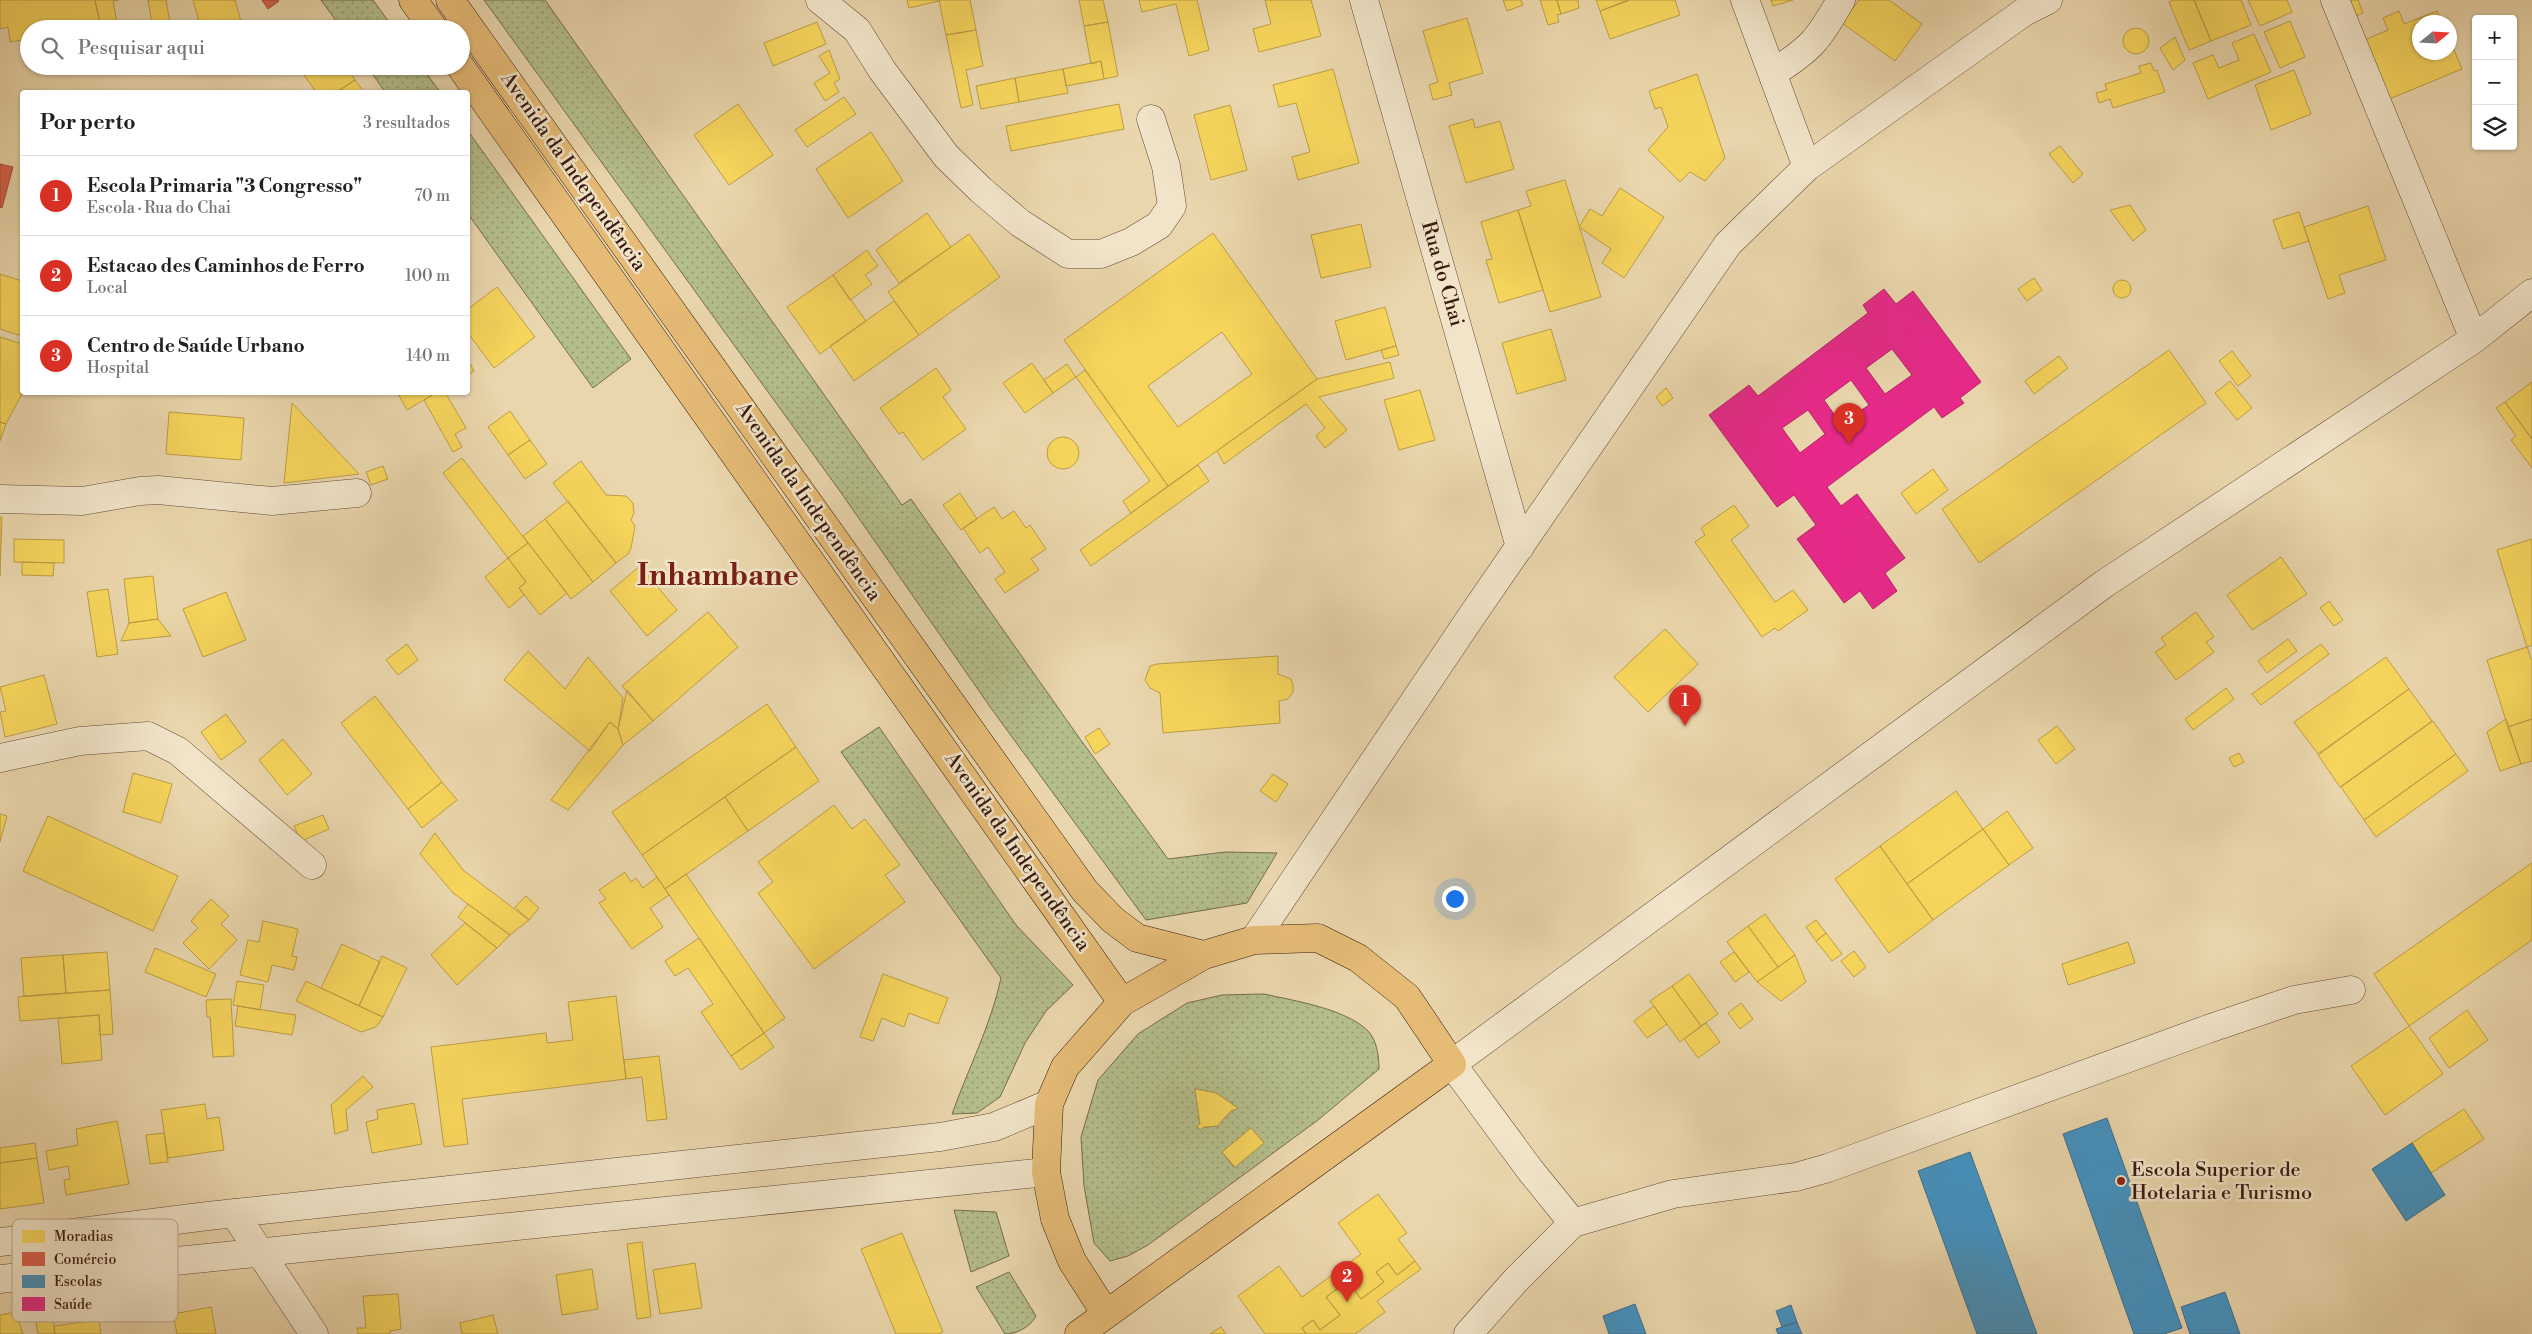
<!DOCTYPE html>
<html lang="pt">
<meta charset="utf-8">
<style>
:root{--surface:#fff;--page:#f6f6f6;--text:#202124;--muted:#757577;--line:#e0e0e0;--accent:#d93025}
body{margin:0;font-family:"Libre Bodoni",serif;background:var(--page);color:var(--text)}
.controls{position:absolute;right:15px;top:15px;display:grid;overflow:hidden;border-radius:5px;box-shadow:0 1px 4px #0004}
.controls button{width:45px;height:45px;display:grid;place-items:center;padding:0;border:0;border-bottom:1px solid var(--line);background:var(--surface);color:var(--text);font:25px sans-serif}
.compass{position:absolute;left:2412px;top:15px;width:45px;height:45px;border-radius:50%;background:var(--surface);box-shadow:0 1px 4px #0004;rotate:72deg}
.you{position:absolute;left:1454px;top:898px;width:18px;height:18px;margin:-12px;border:4px solid #fff;border-radius:50%;background:#1a73e8;box-shadow:0 0 0 8px #1a73e833}
.badge{display:grid;place-items:center;width:32px;height:32px;border-radius:50%;background:var(--accent);color:#fff;font-size:16px;font-weight:700}
.pin{position:absolute;translate:-50% -41px;filter:drop-shadow(0 1px 2px #0008)}
.pin::after{content:'';position:absolute;top:26px;width:18px;height:15px;background:inherit;clip-path:polygon(0 0,100% 0,50% 100%)}
.list{margin:0;padding:0;list-style:none}
h2{display:flex;justify-content:space-between;align-items:center;height:65px;margin:0;padding:0 20px;font-size:21px}
h2 small{font-size:16px;font-weight:400;color:var(--muted)}
.list li{display:grid;grid-template-columns:32px 1fr auto;gap:15px;align-items:center;box-sizing:border-box;height:80px;padding:0 20px;border-top:1px solid var(--line)}
.list b{display:block;font-size:19px;white-space:nowrap}
.list p{margin:0;font-size:16px;white-space:nowrap;color:var(--muted)}
.list em{font-size:16px;font-style:normal;color:var(--muted)}
.icon{flex:none;width:28px;height:28px;fill:none;stroke:currentColor;stroke-width:2;stroke-linecap:round;stroke-linejoin:round}
.map{position:relative;flex:none;width:2532px;height:1334px;overflow:hidden}
.search{position:absolute;background:var(--surface);box-shadow:0 1px 4px #0004;left:20px;top:20px;width:450px;height:55px;display:flex;align-items:center;gap:12px;box-sizing:border-box;padding:0 18px;border-radius:28px;color:var(--muted);font-size:19px}
.panel{position:absolute;background:var(--surface);box-shadow:0 1px 4px #0004;left:20px;top:90px;width:450px;height:305px;border-radius:5px}
.map>svg:first-child{display:block}
.grass{fill:url(#grass-dots);stroke:#766c4d;fill-rule:evenodd}
.homes{fill:#f6d55c;stroke:#bd9d45;fill-rule:evenodd}
.shops{fill:#d6604d;stroke:#a74b3a}
.schools{fill:#4393c3;stroke:#406f8d}
.health{fill:#e7298a;stroke:#b22465;fill-rule:evenodd}
.lines{fill:none;stroke-linecap:round;stroke-linejoin:round}
.minor-casing{stroke:#644936;stroke-width:29}
.major-casing{stroke:#381a0f;stroke-width:29}
.minor{stroke:#f1e4c9;stroke-width:28}
.major{stroke:#e5bb76;stroke-width:28}
.poi-dot{fill:#8f2418;stroke:#f1e4c9;stroke-width:2}
.labels{text-anchor:middle;dominant-baseline:central;stroke-width:5;stroke-linejoin:round;paint-order:stroke}
.street-label{font-size:20px;fill:#381a0f;stroke:#f1e4c9}
.poi-label{font-size:20px;fill:#381a0f;stroke:#f1e4c9;text-anchor:start}
.town-label{font-size:30px;font-weight:bold;fill:#7a1f14;stroke:#f1e4c9}
.key{fill:#f1e4c9;stroke:#baa791;stroke-width:1}
.key-label{font-size:14px;fill:#381a0f}
</style>
<div class="map">
<svg width="2532" height="1334" viewBox="0 0 2532 1334">
<defs>
<pattern id="grass-dots" width="8" height="8" patternUnits="userSpaceOnUse" patternTransform="scale(1.25)"><rect width="8" height="8" fill="#b4be8b"/><path d="M2 2h.1M6 6h.1" fill="none" stroke="#939a70" stroke-width="1.8" stroke-linecap="round"/></pattern>
</defs>
<rect width="100%" height="100%" fill="#ead6ac"/>
<filter id="stains"><feTurbulence type="fractalNoise" baseFrequency=".004" numOctaves="4"/><feColorMatrix values="0 0 0 0 .2 0 0 0 0 .09 0 0 0 0 .02 0 0 0 .5 -.17"/></filter>
<radialGradient id="worn" r=".72"><stop offset=".6" stop-color="#630" stop-opacity="0"/><stop offset="1" stop-color="#630" stop-opacity=".3"/></radialGradient>
<path class="grass" d="M321,0H373L394,29H342Z
M484,0H545L902,505L911,499L1080,739L1168,859L1225,852L1277,853L1247,903L1146,920L993,711L842,494Z
M367,66H421L440,92H385Z
M468,131L631,359L593,388L468,214Z
M879,727L1016,925L1073,985L1046,1011L1025,1043L1000,1097L977,1113L952,1114C968,1069 991,1025 1001,978L841,752Z
M1264,994C1295,1001 1343,1008 1367,1030C1377,1039 1379,1057 1379,1069L1318,1120L1148,1245L1128,1256L1110,1261L1094,1243L1084,1186L1081,1137L1098,1080L1138,1034L1187,1003L1222,995ZM1195,1089L1216,1093L1238,1108L1231,1111L1217,1126L1204,1127L1200,1130L1197,1127L1200,1124ZM1251,1128L1264,1143L1234,1167L1222,1152Z
M954,1210L996,1212L1009,1256L971,1272Z
M1009,1272L1036,1316C1030,1327 1017,1334 1005,1334L976,1287Z"/>
<path class="homes" d="M0,0H95L101,29H29V39L10,42L8,27L0,29Z
M95,0H119L113,1L118,29H101Z
M148,0H166L171,29H153Z
M193,0H235L243,29H201Z
M907,0H939V1L909,8Z
M939,0H970L976,30L946,35Z
M1079,0H1103L1108,22L1084,26Z
M1139,0H1197L1209,50L1189,56L1176,4L1142,12Z
M1265,0H1311L1321,36L1259,52L1253,29L1271,24Z
M1503,0H1521L1523,5L1507,11Z
M1540,0H1557L1561,14L1557,15L1559,22L1548,25Z
M1557,0H1578L1579,8L1561,14Z
M1596,0H1628V1L1600,11Z
M1675,0L1680,15L1610,39L1600,11L1628,0Z
M1771,0H1793L1773,6Z
M1859,0H1889L1922,24L1895,61L1842,23Z
M2173,0H2194L2211,41L2189,50L2169,2Z
M2194,0H2241L2251,25L2211,41Z
M2248,0H2287L2292,12L2260,26Z
M2346,0H2358L2363,13L2353,17Z
M2399,11L2404,24L2437,11L2442,22H2420V52H2450V40L2462,69L2387,100L2362,41L2388,30L2383,18Z
M1467,18L1483,73L1449,83L1452,95L1433,100L1429,85L1438,82L1423,31Z
M2290,21L2305,57L2280,68L2264,32Z
M817,22L826,44L773,66L764,43Z
M1108,22L1118,76L1104,79L1101,61L1091,64L1084,26Z
M2123 41a13 13 0 1 1 26 0a13 13 0 1 1-26 0Z
M976,30L983,66L966,70L973,105L961,108L946,35Z
M2254,34L2271,72L2208,99L2193,63L2213,55L2219,68L2239,60L2232,43Z
M2175,37L2185,60L2173,70L2160,48Z
M829,50L840,79L834,83L839,92L825,101L814,83L830,73L819,56Z
M1101,61L1104,79L1066,86L1063,69Z
M2151,63L2154,71L2157,70L2165,92L2113,108L2110,99L2099,103L2096,93L2107,90L2105,84L2141,73L2139,66Z
M298,66H345L355,80L337,92H316Z
M1063,69L1068,93L1019,102L1015,78Z
M1333,69L1359,163L1298,180L1292,157L1310,152L1296,103L1279,107L1273,85Z
M2294,70L2311,114L2271,130L2255,85Z
M1697,74L1725,158L1705,181L1690,172L1680,182L1648,150L1668,127L1661,107L1655,109L1649,91Z
M1015,78L1019,102L981,109L976,86Z
M355,80L364,92H337Z
M844,97L856,114L807,147L795,130Z
M738,104L773,155L729,185L694,135Z
M1119,104L1124,129L1011,151L1006,126Z
M1230,105L1247,170L1211,180L1194,115Z
M1473,119L1475,128L1500,121L1514,169L1466,183L1449,126Z
M871,132L903,181L848,218L816,169Z
M2060,146L2083,174L2073,183L2049,154Z
M1565,180L1601,297L1550,312L1518,210L1531,206L1526,191Z
M1620,188L1664,217L1624,278L1602,263L1611,249L1579,227L1590,209L1602,216Z
M2130,205L2146,230L2133,241L2110,210Z
M2368,206L2386,260L2339,275L2345,293L2328,299L2304,227Z
M1518,210L1543,290L1499,303L1486,260L1492,259L1481,222Z
M2299,212L2309,241L2283,249L2273,220Z
M927,213L951,247L899,283L876,250Z
M1361,224L1371,267L1321,278L1311,235Z
M1213,233L1317,379L1168,486L1064,340ZM1222,332L1252,374L1178,427L1148,386Z
M969,234L1000,277L919,335L888,292Z
M867,250L878,266L865,275L872,284L850,300L833,275Z
M0,274L22,281V336L0,329Z
M833,275L866,321L820,354L787,307Z
M2034,278L2042,290L2027,301L2018,289Z
M2113 289a9 9 0 1 1 18 0a9 9 0 1 1-18 0Z
M497,287L535,337L494,368L468,333V309Z
M894,301L919,335L854,381L830,346Z
M1385,307L1396,346L1346,360L1335,321Z
M1551,329L1566,380L1517,394L1502,343Z
M0,337L22,344L23,392L6,424L0,422Z
M1396,346L1399,355L1384,359L1381,350Z
M2169,350L2206,403L1979,563L1942,509Z
M2232,351L2251,376L2238,386L2219,361Z
M2059,356L2068,368L2034,394L2025,381Z
M468,360L474,371L468,375Z
M1390,362L1394,378L1319,397L1347,430L1325,448L1316,436L1325,428L1306,404L1224,464L1217,451L1317,379Z
M1032,363L1053,393L1025,413L1003,383Z
M1067,364L1076,377L1053,393L1044,380Z
M936,368L951,390L943,397L966,429L923,460L903,432L899,434L880,408Z
M1085,370L1168,486L1131,513L1123,501L1150,481L1076,377Z
M2230,381L2252,408L2237,420L2215,393Z
M2532,382V439L2505,402Z
M1666,388L1673,398L1662,406L1656,397Z
M1420,390L1435,440L1399,450L1384,400Z
M397,392H437L407,410Z
M437,392H445L466,428L455,434L462,447L453,452L424,400Z
M2505,402L2532,439V468L2511,440L2516,436L2496,408Z
M292,403L359,474L284,483Z
M510,411L530,440L508,455L488,427Z
M169,412L244,418L241,460L166,454Z
M0,422L6,424L0,441Z
M1047 453a16 16 0 1 1 32 0a16 16 0 1 1-32 0Z
M530,440L547,464L525,479L508,455Z
M462,458L528,543L508,558L443,473Z
M581,461L606,495L626,496L633,503L634,513L631,520L635,526L631,548L628,554L616,563L553,483Z
M1198,465L1209,481L1091,566L1080,550Z
M383,466L388,479L371,485L366,472Z
M1933,469L1948,490L1916,514L1901,493Z
M960,493L977,519L961,530L943,505Z
M568,501L616,563L593,582L545,519Z
M1734,505L1749,526L1731,540L1775,602L1793,590L1808,610L1778,631L1775,628L1762,637L1695,542L1705,535L1701,528Z
M994,507L1002,519L1014,511L1026,528L1030,525L1046,549L1031,559L1039,570L1005,593L995,579L1005,572L988,547L980,553L963,528Z
M0,517H2L0,576Z
M545,519L593,582L571,599L523,536Z
M14,539L64,540V563L14,562Z
M2532,539V645L2527,647L2497,550Z
M528,543L567,593L540,615L519,588L526,582L508,558Z
M2281,557L2307,594L2252,630L2227,595Z
M508,558L526,582L519,588L524,595L509,608L485,577Z
M22,562L54,563L53,576L22,575Z
M640,566L677,610L647,636L610,591Z
M153,576L158,619L129,623L124,579Z
M108,589L118,654L97,657L87,592Z
M226,592L246,640L203,657L183,609Z
M2329,601L2343,620L2334,626L2320,608Z
M708,612L738,647L653,721L622,686Z
M2196,612L2214,637L2206,642L2214,652L2176,680L2155,652L2166,645L2161,638Z
M158,619L171,636L121,641L129,623Z
M1665,629L1698,664L1648,712L1614,677Z
M2288,639L2297,651L2267,673L2258,661Z
M407,644L418,660L398,675L386,660Z
M2321,644L2329,654L2261,705L2252,694Z
M2527,647L2532,661V719L2508,727L2487,660Z
M528,651L565,689L588,657L623,698L618,729L610,722L590,751L504,680Z
M1278,656V674L1291,679L1293,685V692L1288,699L1279,701L1280,723L1163,733L1160,693L1150,688L1145,680L1150,666L1157,664Z
M2386,657L2409,689L2318,754L2294,722Z
M44,675L57,724L5,737L0,712L6,711L0,687Z
M2226,688L2234,699L2193,730L2185,719Z
M2409,689L2432,721L2340,787L2318,755Z
M627,690L653,721L623,745L618,729Z
M375,696L442,782L408,809L341,723Z
M767,704L796,747L642,855L612,812Z
M226,714L246,742L221,760L201,732Z
M2506,719L2521,764L2500,771L2487,732Z
M2532,719V761L2521,764L2508,727Z
M2433,721L2456,754L2364,820L2341,787Z
M610,722L618,729L623,745L568,810L551,800Z
M2057,726L2075,749L2056,764L2038,740Z
M1099,728L1110,744L1095,754L1085,737Z
M283,739L312,774L287,795L259,760Z
M796,747L819,781L748,831L725,797Z
M2239,753L2244,762L2234,767L2229,758Z
M2456,754L2468,771L2376,837L2364,820Z
M133,773L172,784L161,823L123,812Z
M1273,774L1288,784L1276,802L1260,791Z
M442,782L457,800L422,828L408,809Z
M1956,791L1983,829L1907,884L1880,846Z
M725,797L748,831L665,889L642,855Z
M834,805L852,829L865,819L900,865L885,875L905,902L814,969L758,893L773,882L758,862Z
M2007,811L2033,848L2009,865L1983,829Z
M0,814L7,816L0,842Z
M323,815L329,829L301,841L294,826Z
M48,816L178,876L153,931L23,871Z
M1983,829L2009,865L1933,920L1907,884Z
M435,833L463,870L529,920L510,935L453,893L420,854Z
M1880,846L1933,920L1889,953L1835,879Z
M2532,863V940L2409,1026L2374,974Z
M625,872L631,882L636,878L643,888L657,877L669,895L650,908L663,927L632,949L599,903L606,899L599,890Z
M686,874L785,1018L764,1033L665,889Z
M526,896L539,908L529,920L515,907Z
M211,899L229,916L221,924L237,940L209,969L183,943L198,928L191,921Z
M468,904L510,935L497,948L458,917Z
M1765,914L1795,955L1778,967L1748,926Z
M1816,920L1826,933L1816,941L1806,927Z
M263,921L298,929L292,956L297,957L294,970L272,965L268,982L240,975L248,940L259,942Z
M465,923L497,948L457,985L431,955Z
M1748,926L1778,967L1757,982L1727,942Z
M1826,933L1842,954L1832,961L1816,941Z
M699,938L764,1033L731,1056L701,1012L713,1004L688,968L675,976L665,961Z
M2128,942L2135,963L2068,985L2062,964Z
M342,944L380,962L359,1006L321,988Z
M155,948L216,974L206,997L145,972Z
M1854,951L1866,967L1854,977L1841,961Z
M107,952L110,990L66,993L63,955Z
M1734,952L1749,972L1735,982L1720,962Z
M63,955L66,993L24,996L21,958Z
M1795,955L1806,982L1781,1001L1757,982Z
M382,956L407,968L383,1017L359,1006Z
M883,974L948,998L938,1024L909,1013L904,1027L882,1018L873,1041L860,1037Z
M1689,974L1718,1014L1701,1026L1672,986Z
M237,981L264,985L260,1010L233,1005Z
M306,981L321,988L383,1017L376,1027L361,1032L296,1001Z
M1672,986L1701,1026L1680,1042L1650,1001Z
M110,990L113,1034L100,1035L99,1015L20,1021L18,997Z
M616,996L626,1079L462,1099L468,1144L444,1147L431,1047L546,1033L547,1043L573,1040L568,1002Z
M231,999L234,1056L213,1057L210,1017H207L206,1000Z
M1741,1003L1753,1019L1740,1029L1728,1013Z
M238,1006L296,1015L292,1035L235,1026Z
M1654,1006L1667,1024L1647,1038L1634,1021Z
M2467,1010L2488,1040L2449,1068L2429,1038Z
M99,1015L102,1060L62,1064L58,1018Z
M1706,1023L1720,1042L1698,1058L1684,1039Z
M2409,1026L2443,1074L2385,1115L2351,1066Z
M764,1033L774,1047L741,1070L731,1056Z
M659,1056L667,1119L647,1121L642,1077L626,1079L624,1060Z
M363,1076L373,1087L346,1110L348,1130L335,1134L331,1105Z
M1195,1089L1216,1093L1238,1108L1231,1111L1217,1126L1204,1127L1200,1130L1197,1126L1200,1124Z
M414,1103L422,1144L372,1153L366,1122L378,1119L377,1110Z
M205,1104L207,1119L219,1117L224,1150L168,1158L161,1110Z
M2464,1109L2484,1139L2431,1173L2412,1143Z
M117,1121L129,1184L66,1195L64,1180L70,1179L68,1166L49,1170L46,1151L78,1145L76,1129Z
M1251,1128L1264,1143L1235,1167L1222,1152Z
M164,1133L168,1162L150,1164L146,1135Z
M35,1143L37,1158L0,1163V1148Z
M37,1158L44,1203L0,1209V1163Z
M1378,1194L1407,1233L1398,1239L1415,1261L1397,1275L1388,1263L1376,1272L1384,1282L1361,1299L1348,1281L1326,1297L1340,1315L1320,1330L1313,1320L1302,1328L1306,1334H1265L1238,1296L1279,1266L1302,1297L1361,1254L1338,1223Z
M902,1233L943,1332L939,1334H896L861,1249Z
M642,1242L651,1317L637,1319L627,1244Z
M1415,1261L1421,1269L1377,1301L1385,1312L1355,1334H1306L1302,1328L1313,1320L1320,1330L1340,1315L1326,1297L1348,1281L1361,1299L1384,1282L1376,1272L1388,1263L1397,1275Z
M695,1263L702,1308L660,1314L653,1270Z
M592,1269L598,1309L562,1315L556,1275Z
M398,1294L401,1329L390,1331V1334H358L357,1328H366L363,1296Z
M211,1307L216,1334H177L173,1314Z
M16,1312L23,1334H0V1315Z
M493,1315L498,1334H462L460,1323Z
M53,1319L55,1334H38L36,1321Z
M99,1320L101,1334H55L54,1326Z
M1221,1327L1226,1334H1210Z"/>
<path class="shops" d="M262,0H278L279,1L268,9Z
M0,164L13,167L2,208L0,207Z"/>
<path class="schools" d="M2107,1118L2182,1328L2164,1334H2134L2063,1134Z
M2412,1143L2445,1195L2406,1221L2372,1169Z
M1970,1152L2037,1334H1977L1918,1171Z
M2225,1292L2240,1334H2190L2181,1307Z
M1635,1304L1646,1334H1609L1603,1316Z
M1791,1305L1797,1322L1782,1327L1776,1311Z
M1797,1322L1802,1334H1778L1776,1329Z"/>
<path class="health" d="M1884,289L1896,304L1913,291L1981,382L1960,398L1964,403L1942,418L1934,407L1827,487L1841,506L1857,494L1905,558L1885,573L1897,591L1873,609L1860,591L1844,603L1797,539L1816,525L1794,495L1777,507L1709,415L1749,385L1758,396L1868,313L1863,305ZM1892,349L1912,375L1885,394L1866,368ZM1851,380L1869,405L1841,424L1824,400ZM1808,410L1825,434L1800,453L1782,428Z"/>
<g class="lines">
<defs>
<path id="minor" d="M820,0L857,30L882,70L946,156L981,190L1020,223L1068,254H1101L1131,242L1159,225L1172,206L1166,166L1151,119
M1364,0L1520,547
M1745,0L1807,167
M2335,0L2474,339
M1773,73C1812,48 1818,40 1841,0
M0,499L82,501L140,491L158,490L272,501L357,493
M0,758L80,741L148,736L178,751L312,865
M1254,940L1471,617L1728,244L1807,167L2024,12L2048,0
M234,1213L314,1334
M1573,1223L1530,1170L1452,1064L2104,584L2474,339L2532,293
M0,1242L208,1216L940,1137L994,1127L1049,1104
M0,1279L1046,1172
M1468,1334L1516,1280L1573,1223L1673,1194L1796,1177L1828,1168L2208,1029L2294,1000L2351,990"/>
<path id="major" d="M413,0L434,29
M450,0L1085,891L1113,920L1137,938L1204,955
M460,66L1122,1002
M1079,1334L1452,1064L1407,997L1358,958L1318,938L1254,940L1204,955L1122,1002L1065,1067L1049,1104L1046,1172L1055,1219L1072,1261L1106,1314"/>
</defs>
<use href="#minor" class="minor-casing"/>
<use href="#major" class="major-casing"/>
<use href="#minor" class="minor"/>
<use href="#major" class="major"/>
</g>
<circle class="poi-dot" cx="2121" cy="1181" r="5"/>
<g class="labels">
<g class="street-label">
<text transform="translate(573 172) rotate(55)">Avenida da Independência</text>
<text transform="translate(1442 274) rotate(74)">Rua do Chai</text>
<text transform="translate(808 502) rotate(55)">Avenida da Independência</text>
<text transform="translate(1017 852) rotate(55)">Avenida da Independência</text>
</g>
<g class="poi-label">
<text x="2131" y="1170">Escola Superior de<tspan x="2131" dy="23">Hotelaria e Turismo</tspan></text>
</g>
<g class="town-label">
<text x="718" y="576">Inhambane</text>
</g>
</g>
<rect x="12" y="1219" width="166" height="103" rx="8" class="key"/>
<rect x="22" y="1230" width="23" height="13" fill="#f6d55c"/>
<rect x="22" y="1252" width="23" height="14" fill="#d6604d"/>
<rect x="22" y="1275" width="23" height="13" fill="#4393c3"/>
<rect x="22" y="1297" width="23" height="14" fill="#e7298a"/>
<g class="key-label">
<text x="54" y="1241">Moradias</text>
<text x="54" y="1264">Comércio</text>
<text x="54" y="1286">Escolas</text>
<text x="54" y="1309">Saúde</text>
</g>
<rect width="100%" height="100%" filter="url(#stains)"/>
<rect width="100%" height="100%" fill="url(#worn)"/>
</svg>
<div class="controls">
<button>+</button>
<button>−</button>
<button><svg class="icon" aria-label="layers" viewBox="0 0 24 24"><path d="M12 4l9 5-9 5-9-5zM3 14l9 5 9-5"/></svg></button>
</div>
<svg class="compass" viewBox="-18 -18 36 36"><path d="M0-13l5 13h-10z" fill="#e53935"/><path d="M0 13l5-13h-10z" fill="#757577"/></svg>
<div class="you"></div>
<div class="pin badge" style="left:1685px;top:726px">1</div>
<div class="pin badge" style="left:1347px;top:1302px">2</div>
<div class="pin badge" style="left:1849px;top:444px">3</div>
<div class="search"><svg class="icon" aria-label="search" viewBox="0 0 24 24"><circle cx="10" cy="10" r="6"/><path d="M15 15l6 6"/></svg>Pesquisar aqui</div>
<section class="panel">
<h2>Por perto<small>3 resultados</small></h2>
<ul class="list">
<li><span class="badge">1</span><div><b>Escola Primaria &quot;3 Congresso&quot;</b><p>Escola · Rua do Chai</p></div><em>70 m</em></li>
<li><span class="badge">2</span><div><b>Estacao des Caminhos de Ferro</b><p>Local</p></div><em>100 m</em></li>
<li><span class="badge">3</span><div><b>Centro de Saúde Urbano</b><p>Hospital</p></div><em>140 m</em></li>
</ul>
</section>
</div>
